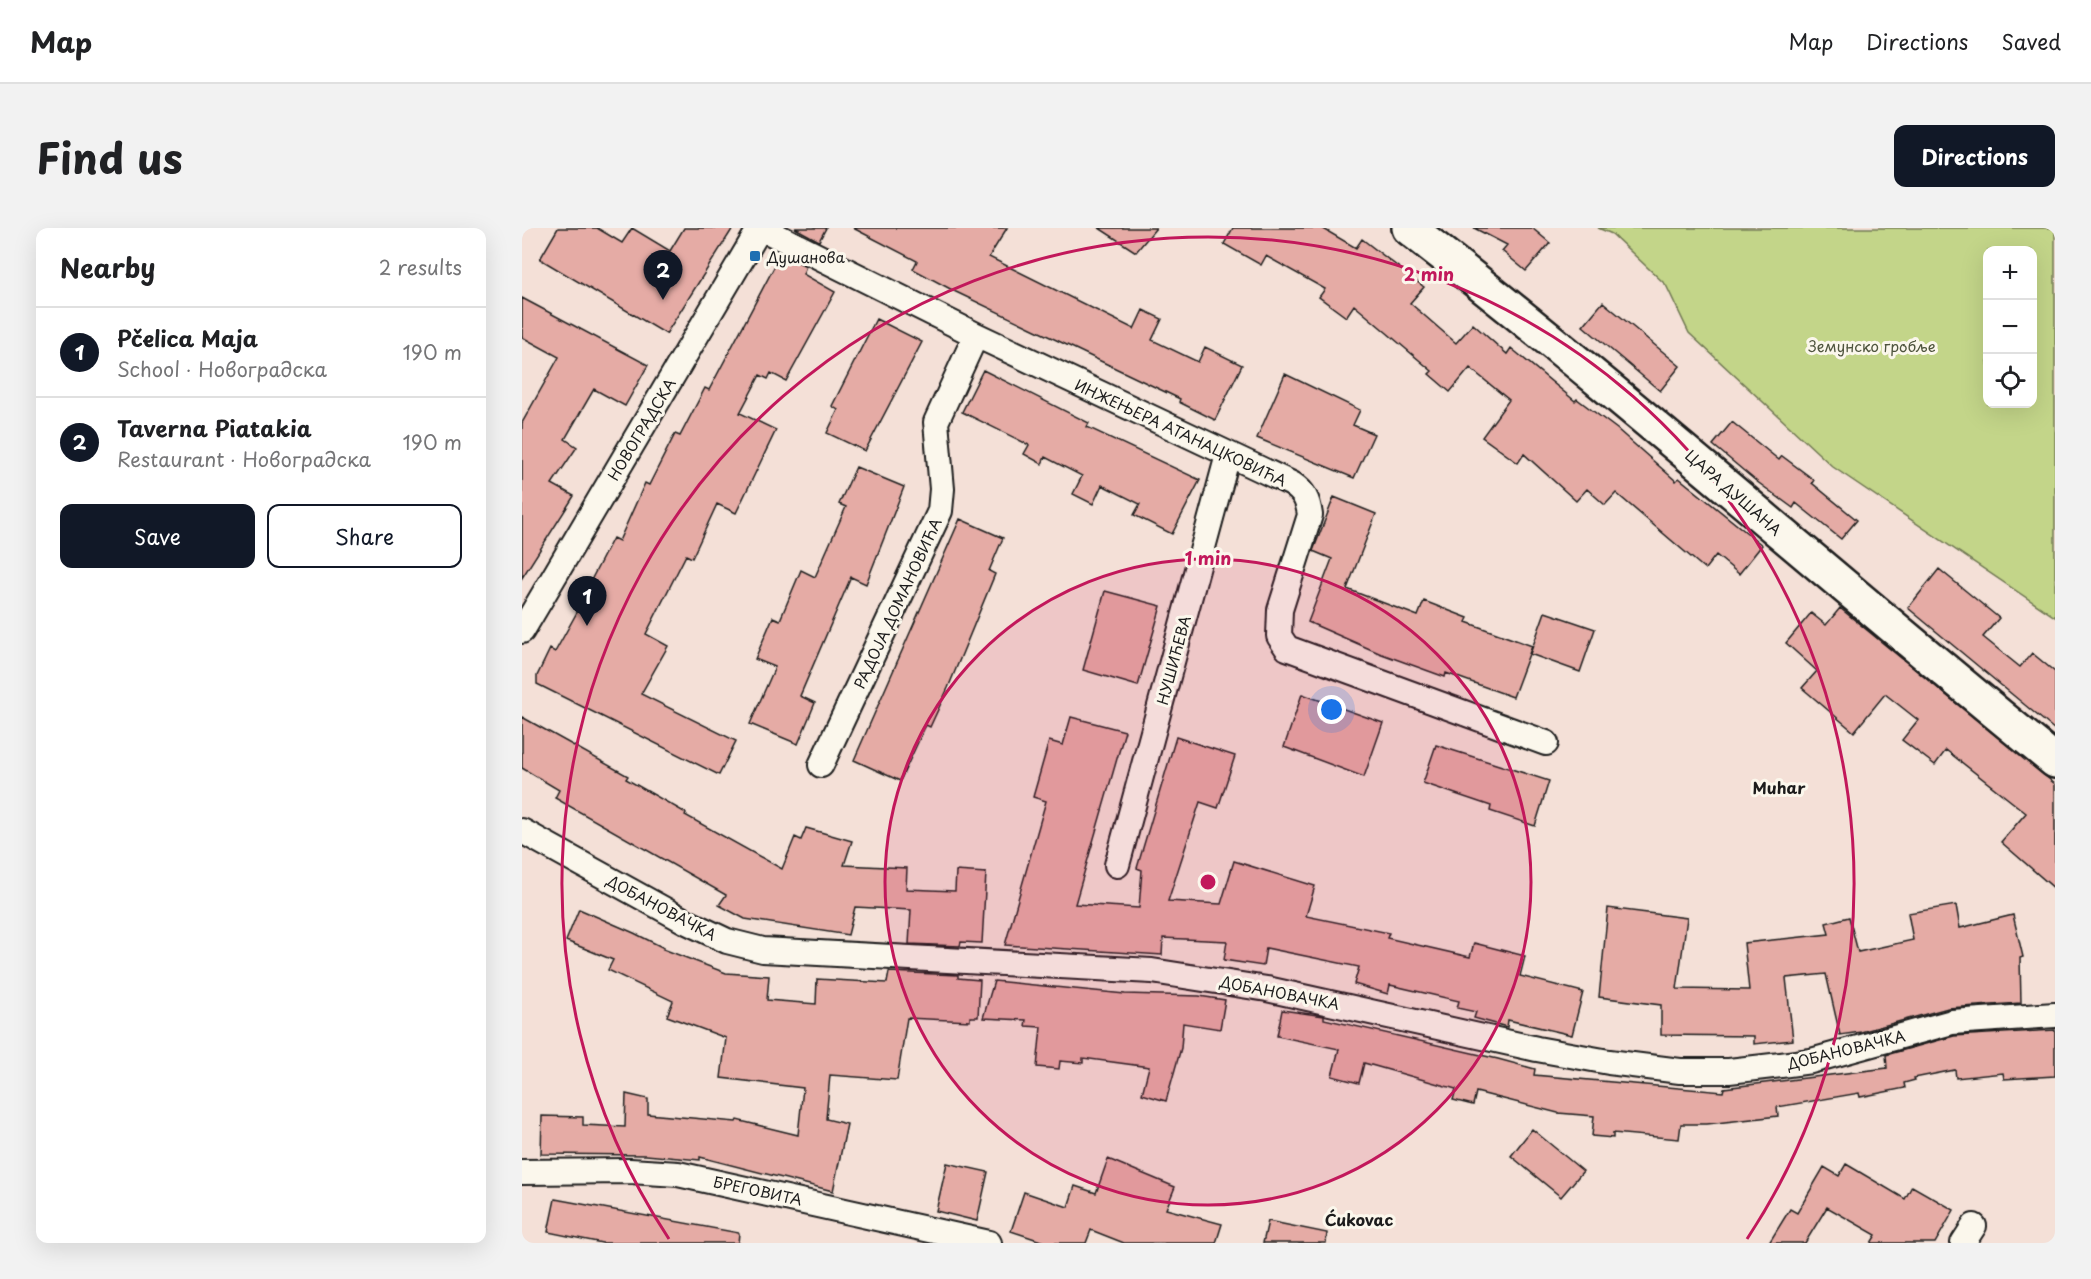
<!DOCTYPE html>
<meta charset="utf-8">
<style>
:root{--surface:#fff;--page:#f2f2f2;--text:#202124;--muted:#757577;--line:#e0e0e0;--accent:#111827}
body{margin:0;font-family:"Playpen Sans",sans-serif;background:var(--page);color:var(--text)}
.controls{position:absolute;right:18px;top:18px;display:grid;overflow:hidden;border-radius:12px;box-shadow:0 6px 24px #0002}
.controls button{width:54px;height:54px;display:grid;place-items:center;padding:0;border:0;border-bottom:2px solid var(--line);background:var(--surface);color:var(--text);font:30px sans-serif}
.you{position:absolute;left:810px;top:482px;width:21px;height:21px;margin:-15px;border:4px solid #fff;border-radius:50%;background:#1a73e8;box-shadow:0 0 0 9px #1a73e833}
.badge{display:grid;place-items:center;width:39px;height:39px;border-radius:50%;background:var(--accent);color:#fff;font-size:20px;font-weight:700}
.pin{position:absolute;translate:-50% -50px;filter:drop-shadow(0 2px 3px #0008)}
.pin::after{content:'';position:absolute;top:32px;width:21px;height:18px;background:inherit;clip-path:polygon(0 0,100% 0,50% 100%)}
.list{margin:0;padding:0;list-style:none}
h2{display:flex;justify-content:space-between;align-items:center;height:78px;margin:0;padding:0 24px;font-size:26px}
h2 small{font-size:20px;font-weight:400;color:var(--muted)}
.list li{display:grid;grid-template-columns:39px 1fr auto;gap:18px;align-items:center;box-sizing:border-box;height:90px;padding:0 24px;border-top:2px solid var(--line)}
.list b{display:block;font-size:22px;white-space:nowrap}
.list p{margin:0;font-size:20px;white-space:nowrap;color:var(--muted)}
.list em{font-size:20px;font-style:normal;color:var(--muted)}
.actions{display:flex;gap:12px;padding:18px 24px}
.actions a{flex:1;padding:14px 0;border:2px solid var(--accent);border-radius:12px;text-align:center;font-size:21px;color:var(--accent)}
.actions .main{background:var(--accent);color:#fff}
.icon{flex:none;width:33px;height:33px;fill:none;stroke:currentColor;stroke-width:2;stroke-linecap:round;stroke-linejoin:round}
.map{position:relative;flex:none;width:1533px;height:1015px;overflow:hidden;border-radius:12px}
header{display:flex;align-items:center;gap:36px;box-sizing:border-box;height:84px;padding:0 30px;background:var(--surface);border-bottom:2px solid var(--line)}
header strong{font-size:28px}
nav{display:flex;gap:33px;margin-inline-start:auto;font-size:21px}
.intro{display:flex;align-items:center;justify-content:space-between;box-sizing:border-box;height:144px;padding:0 36px}
h1{margin:0;font-size:42px}
.button{padding:15px 27px;border-radius:12px;background:var(--accent);color:#fff;font-size:21px;font-weight:700}
main{display:flex;gap:36px;padding:0 36px}
aside{flex:1;background:var(--surface);border-radius:12px;box-shadow:0 6px 24px #0002}
.map>svg:first-child{display:block}
.green{fill:#c3d589;stroke:#707852;stroke-width:1.5;fill-rule:evenodd}
.building{fill:#e5aba5;stroke:#1c1c1c;stroke-width:1.5}
.lines{fill:none;stroke-linecap:round;stroke-linejoin:round}
.street-casing{stroke:#1c1c1c;stroke-width:28}
.secondary-casing{stroke:#1c1c1c;stroke-width:38}
.street{stroke:#fbf7ec;stroke-width:24}
.secondary{stroke:#fbf7ec;stroke-width:33}
.ring{fill:none;stroke:#c2185b;stroke-width:3}
.poi-dot{fill:#1f6fb2;stroke:#fbf7ec;stroke-width:2}
.labels{text-anchor:middle;dominant-baseline:central;stroke-width:6;stroke-linejoin:round;paint-order:stroke}
.poi-label{font-size:15px;fill:#1c1c1c;stroke:#fbf7ec;text-anchor:start}
.park-label{font-size:15px;fill:#4e543d;stroke:#fbf7ec}
.street-label{font-size:15px;fill:#1c1c1c;stroke:#fbf7ec}
.neighbourhood-label{font-size:16px;font-weight:bold;fill:#1c1c1c;stroke:#fbf7ec}
.centre{fill:#c2185b;stroke:#fbf7ec;stroke-width:3}
.ring-label{font-size:18px;text-anchor:middle;font-weight:bold;fill:#c2185b;stroke:#fbf7ec;stroke-width:6;stroke-linejoin:round;paint-order:stroke}
</style>
<header>
<strong>Map</strong>
<nav><a>Map</a><a>Directions</a><a>Saved</a></nav>
</header>
<div class="intro"><h1>Find us</h1><a class="button">Directions</a></div>
<main>
<aside>
<h2>Nearby<small>2 results</small></h2>
<ul class="list">
<li><span class="badge">1</span><div><b>Pčelica Maja</b><p>School · Новоградска</p></div><em>190 m</em></li>
<li><span class="badge">2</span><div><b>Taverna Piatakia</b><p>Restaurant · Новоградска</p></div><em>190 m</em></li>
</ul>
<div class="actions"><a class="main">Save</a><a>Share</a></div>
</aside>
<div class="map">
<svg width="1533" height="1015" viewBox="0 0 1533 1015">
<rect width="100%" height="100%" fill="#f4e0d7"/>
<filter id="ink" filterUnits="userSpaceOnUse"><feTurbulence type="fractalNoise" baseFrequency=".0167" numOctaves="2"/><feDisplacementMap in="SourceGraphic" scale="12" xChannelSelector="R" yChannelSelector="G"/><feConvolveMatrix kernelMatrix="1 2 1 2 8 2 1 2 1" color-interpolation-filters="sRGB"/></filter>
<g filter="url(#ink)">
<path class="green" d="M1076,0H1533V389L1311,239L1167,105L1144,57L1090,6ZM1510,22V176H1466V22Z"/>
<path class="building" d="M36,0H75L100,15L110,0L148,23L162,0H211L144,106L18,31Z
M273,0H304L297,13Z
M331,0H485L467,29L612,101L621,82L640,91L630,112L676,134L683,119L720,137L693,192L657,174L658,171L434,64L391,41L395,33Z
M577,0H634L614,24Z
M711,0H800L834,20L840,11L902,59L888,75L934,115L951,96L985,126L989,120L1053,173L1055,171L1095,201L1154,253L1157,250L1240,317L1217,346L1194,327L1183,341L1094,265L1083,277L1065,261L1054,273L1002,226L996,235L960,209L987,172L948,140L928,164L907,146L910,143L832,77L824,89L797,69L803,61L744,28L739,37L702,16Z
M952,0H1010L1028,15L1004,43L980,23L985,17Z
M259,26L284,38L281,46L313,64L264,153L249,145L246,151L238,147L218,185L254,202L214,285L195,276L170,330L164,327L124,406L146,418L119,466L214,513L197,547L15,456V448L28,421L33,424L70,357L67,356L91,310L97,313L123,255L127,257L153,206L158,208L183,160L187,162Z
M0,70L126,137L103,178L72,161L43,211L55,219L30,256L52,268L0,350V195L37,129L0,109Z
M1081,74L1158,138L1138,163L1061,98Z
M354,91L400,114L343,223L305,205L316,182L310,178Z
M461,142L567,195L565,199L678,252L650,306L612,287L618,276L580,257L571,276L551,266L560,248L523,229L520,236L502,226L507,217L440,184Z
M763,146L838,182L831,197L852,206L832,250L735,210Z
M1210,194L1257,232L1260,228L1292,252L1290,255L1335,292L1319,311L1274,275L1271,280L1234,253L1191,217Z
M334,239L382,259L344,356L329,349L278,468L293,475L276,516L228,496L253,439L233,431L251,389L258,392L279,342L293,349L324,279L317,276Z
M812,269L854,286L825,361L896,388L902,373L946,390L944,394L1010,418L991,469L924,445L923,449L857,425L786,394L810,331L791,323Z
M438,291L481,310L467,343L473,346L426,460L408,499L404,497L378,553L332,532Z
M1417,341L1477,390L1461,409L1498,439L1510,425L1533,444V502L1386,380Z
M583,363L639,378L616,458L561,442Z
M1318,380L1533,556V661L1479,614L1504,585L1424,522L1413,537L1380,512L1396,492L1363,466L1332,504L1280,460L1295,443L1264,415L1289,385L1304,397Z
M1023,384L1073,401L1058,444L1008,426Z
M780,466L861,495L842,549L762,519Z
M0,489L106,548L104,551L164,585L163,587L260,641L273,609L279,612L284,600L330,613L322,637L385,640L384,661L433,663L434,643L464,645L460,715L439,714L438,718L387,716L389,682L333,679L326,707L223,691L197,677L204,667L33,570L37,562L0,540Z
M549,489L603,503L553,676L617,680L620,642L615,640L654,509L713,528L696,580L678,574L646,673L699,676L712,633L793,658L784,688L867,705L865,710L948,729L952,715L1003,728L998,748L1061,764L1050,807L986,792L985,799L952,790L954,784L935,780L937,773L868,757L866,766L832,756L837,739L744,720L741,738L702,732L705,713L641,710L640,727L483,717L524,573L511,569L527,513L541,517Z
M914,517L1027,553L1013,598L968,583L969,578L901,555Z
M1434,677L1438,700L1491,687L1501,729L1498,730L1499,775L1426,780L1339,804L1318,807L1304,746L1264,750L1271,812L1232,816V808L1139,807V777L1077,769L1086,680L1165,690L1155,761L1227,762L1222,715L1307,706L1304,695L1327,689L1336,724L1391,712L1386,685Z
M57,681L112,705L142,720L141,721L204,745L247,748L245,772L294,776L295,751L365,755L367,744L436,747V750L458,752L456,789H448V793L385,790L375,852L308,847L304,891L325,896L311,963L178,929V932L124,927L19,926L20,888L61,889V897L103,899L104,866L126,871V886L214,894L215,892L276,907L281,860L199,850L204,810L145,788L151,773L86,742L91,732L44,713Z
M472,753L603,766L677,768L703,772L698,801L661,795L659,820L644,873L620,866L627,839L561,830V835L538,833L537,841L515,839L519,799L503,798L504,792L461,790Z
M760,782L802,788V791L976,831L1013,841L1012,847L1201,864L1202,860L1365,840L1364,827L1432,808L1533,802V848L1482,851L1481,845L1434,850L1433,842L1392,850L1393,852L1382,855L1383,860L1338,869L1337,865L1255,879L1256,888L1185,896H1159L1157,911L1091,905V910L1070,908L1072,888L1036,885L954,864L951,877L931,872L934,861L842,835L837,855L810,848L817,821L755,808Z
M1010,901L1061,943L1039,969L989,928Z
M586,931L653,959L644,981L700,996L694,1015H602L569,1002L564,1015H525L489,1003L502,964L546,979L553,958L574,965Z
M425,935L466,944L455,993L414,983Z
M1324,936L1383,971L1390,958L1432,982L1413,1015H1349L1354,1007L1305,979L1283,1015H1247L1268,981L1275,985L1302,939L1317,948Z
M33,971L217,1005L216,1015H80L26,1004Z
M746,993L805,1005L804,1015H741Z"/>
<g class="lines">
<defs>
<path id="street" d="M239,0L454,107L770,256C782,264 786,272 788,287L758,382L757,408L765,420L1024,515
M0,403L238,0
M299,537L418,283L420,261L414,194L454,107
M0,603L163,693L205,713L241,722L630,743L745,761L1015,821L1087,834L1158,843H1207L1259,837L1289,833L1430,794L1533,787
M595,637L706,227
M0,944L108,943L156,946L467,1015
M1441,1015L1452,998"/>
<path id="secondary" d="M887,0C1108,171 1316,357 1533,533"/>
</defs>
<use href="#street" class="street-casing"/>
<use href="#secondary" class="secondary-casing"/>
<use href="#street" class="street"/>
<use href="#secondary" class="secondary"/>
</g>
</g>
<circle cx="686" cy="654" r="323" fill="#c2185b" fill-opacity=".12"/>
<g class="ring">
<circle cx="686" cy="654" r="323"/>
<path d="M147 1011A646 646 0 1 1 1225 1011"/>
</g>
<rect class="poi-dot" x="227" y="22" width="12" height="12" rx="3"/>
<g class="labels">
<g class="poi-label">
<text x="245" y="28">Душанова</text>
</g>
<g class="park-label">
<text x="1350" y="117">Земунско гробље</text>
</g>
<g class="street-label">
<text transform="translate(119 201) rotate(-59)">НОВОГРАДСКА</text>
<text transform="translate(659 204) rotate(25)">ИНЖЕЊЕРА АТАНАЦКОВИЋА</text>
<text transform="translate(1212 264) rotate(41)">ЦАРА ДУШАНА</text>
<text transform="translate(375 375) rotate(-65)">РАДОЈА ДОМАНОВИЋА</text>
<text transform="translate(651 432) rotate(-75)">НУШИЋЕВА</text>
<text transform="translate(140 679) rotate(28)">ДОБАНОВАЧКА</text>
<text transform="translate(758 764) rotate(11)">ДОБАНОВАЧКА</text>
<text transform="translate(1324 821) rotate(-14)">ДОБАНОВАЧКА</text>
<text transform="translate(236 962) rotate(12)">БРЕГОВИТА</text>
</g>
<g class="neighbourhood-label">
<text x="1257" y="559">Muhar</text>
<text x="837" y="991">Ćukovac</text>
</g>
</g>
<circle cx="686" cy="654" r="9" class="centre"/>
<g class="ring-label">
<text x="907" y="53">2 min</text>
<text x="686" y="337">1 min</text>
</g>
</svg>
<div class="controls">
<button>+</button>
<button>−</button>
<button><svg class="icon" aria-label="locate" viewBox="0 0 24 24"><circle cx="12" cy="12" r="6"/><path d="M12 2v4M12 18v4M2 12h4M18 12h4"/></svg></button>
</div>
<div class="you"></div>
<div class="pin badge" style="left:65px;top:398px">1</div>
<div class="pin badge" style="left:141px;top:72px">2</div>
</div>
</main>
